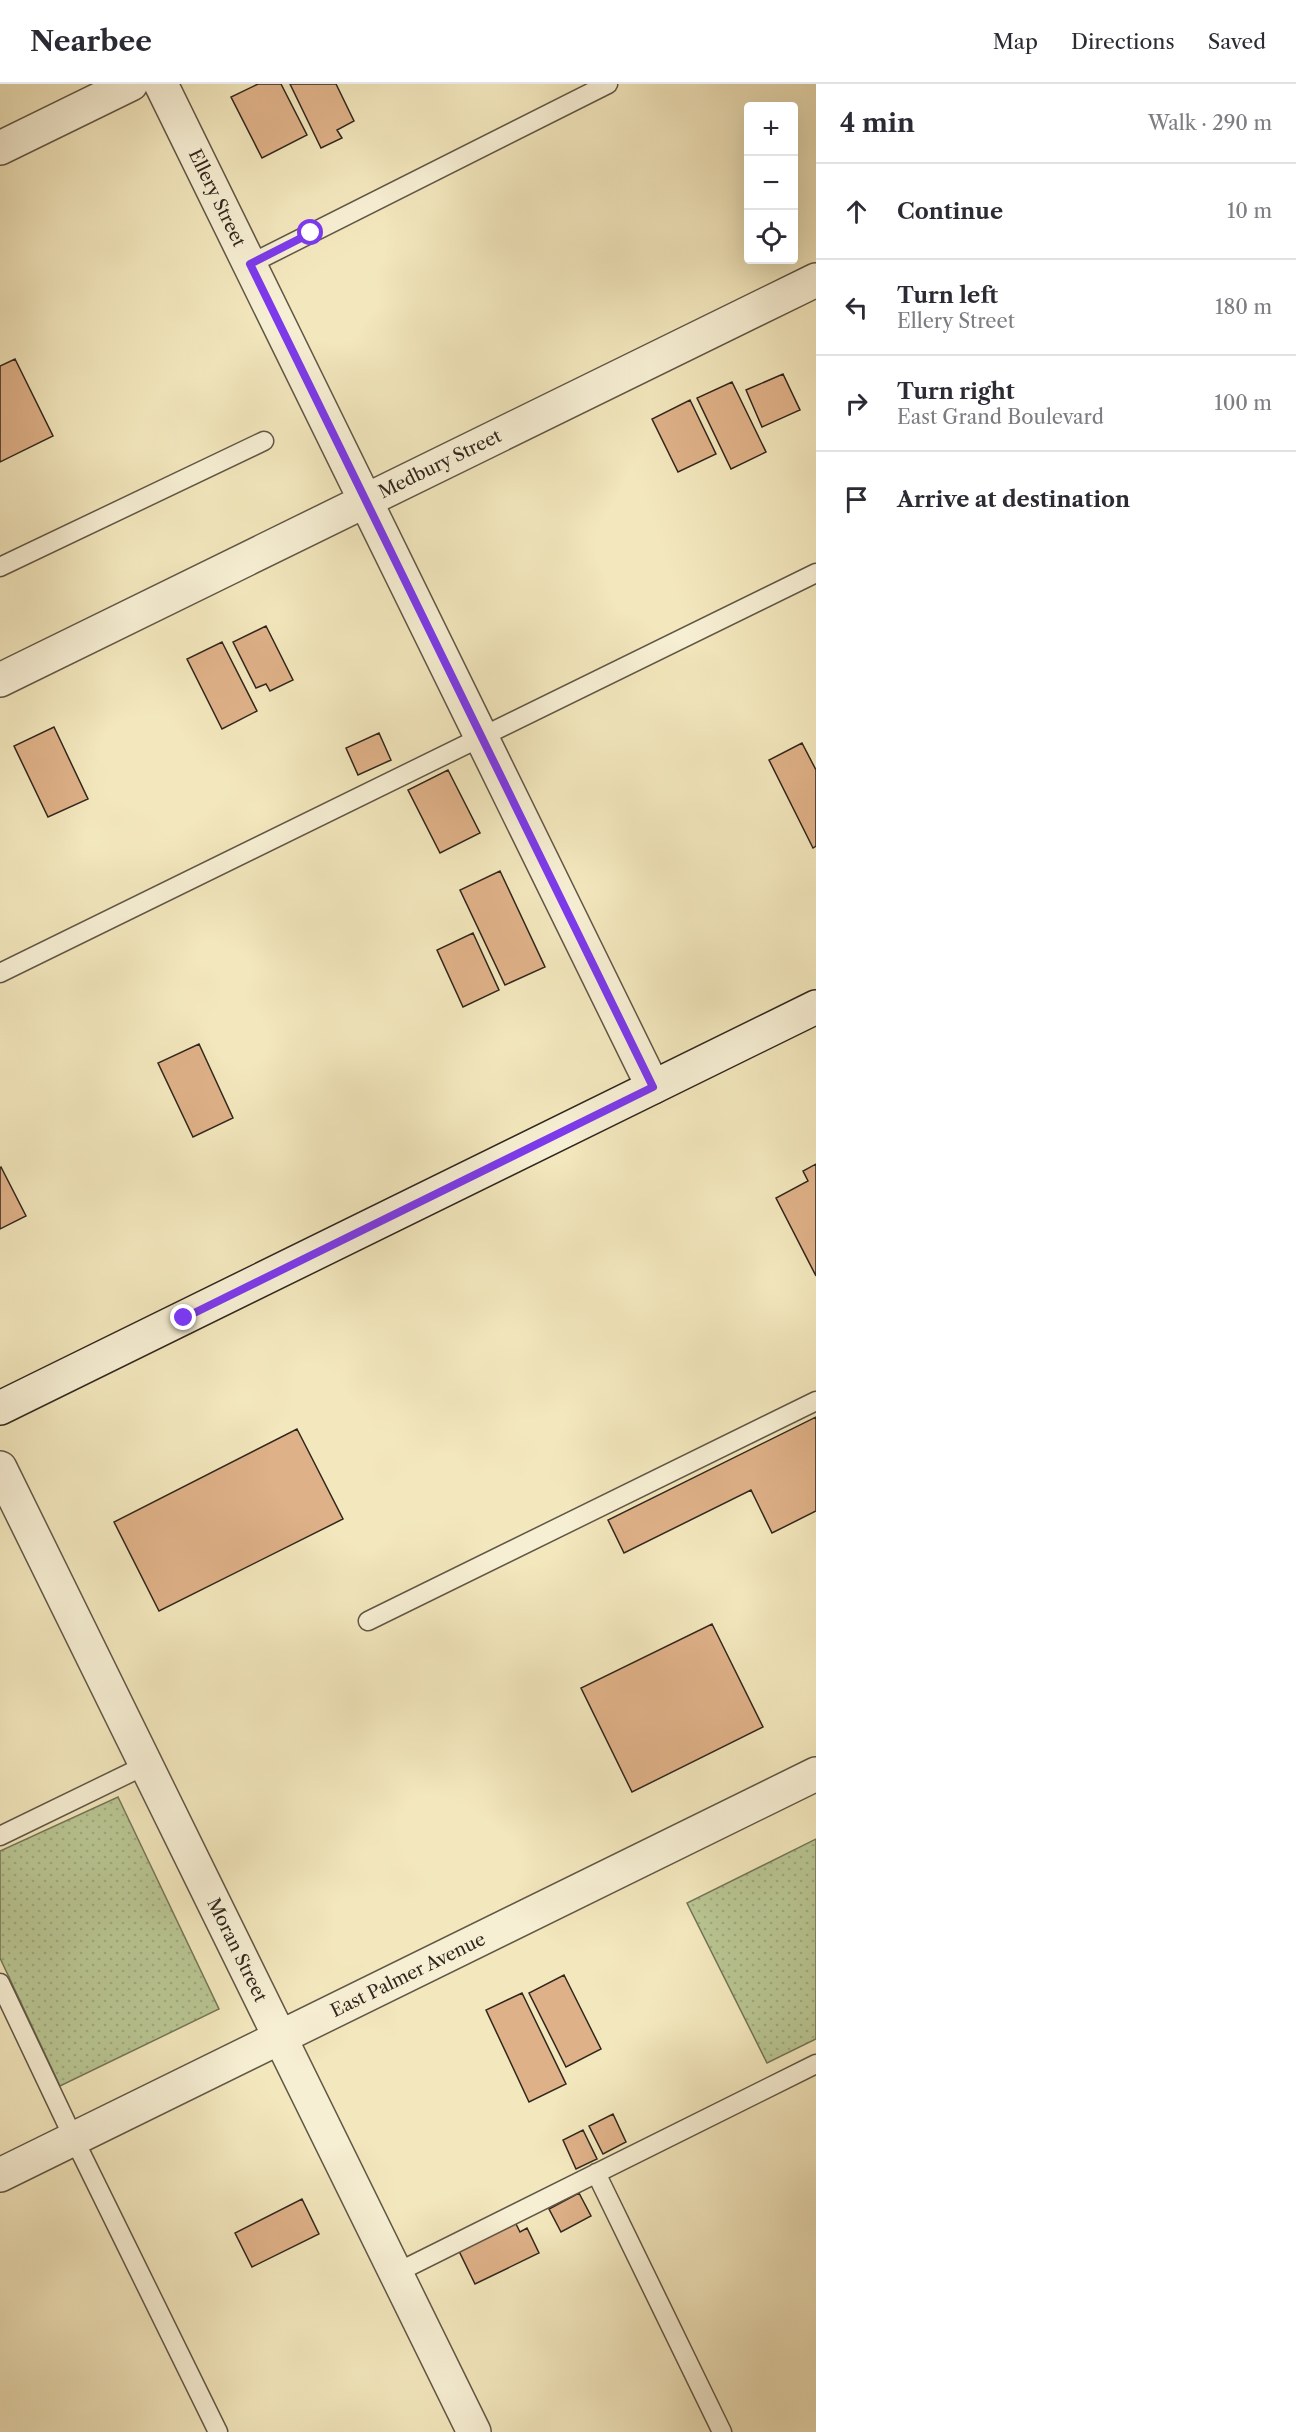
<!DOCTYPE html>
<meta charset="utf-8">
<style>
:root{--surface:#fff;--page:#f2f2f3;--text:#2b2b33;--muted:#7c7c81;--line:#e1e1e2}
body{margin:0;font-family:"Libre Caslon Text",serif;background:var(--page);color:var(--text)}
.controls{position:absolute;right:18px;top:18px;display:grid;overflow:hidden;border-radius:6px;box-shadow:0 6px 24px #0002}
.controls button{width:54px;height:54px;display:grid;place-items:center;padding:0;border:0;border-bottom:2px solid var(--line);background:var(--surface);color:var(--text);font:30px sans-serif}
.stop{position:absolute;width:18px;height:18px;margin:-14px;border:4px solid #7c3aed;border-radius:50%;background:#fff}
.stop.end{background:#7c3aed;border-color:#fff;box-shadow:0 2px 6px #0008}
.list{margin:0;padding:0;list-style:none}
h2{display:flex;justify-content:space-between;align-items:center;height:78px;margin:0;padding:0 24px;font-size:26px}
h2 small{font-size:20px;font-weight:400;color:var(--muted)}
.list li{display:grid;grid-template-columns:39px 1fr auto;gap:18px;align-items:center;box-sizing:border-box;height:96px;padding:0 24px;border-top:2px solid var(--line)}
.list b{display:block;font-size:22px;white-space:nowrap}
.list p{margin:0;font-size:20px;white-space:nowrap;color:var(--muted)}
.list em{font-size:20px;font-style:normal;color:var(--muted)}
.icon{flex:none;width:33px;height:33px;fill:none;stroke:currentColor;stroke-width:2;stroke-linecap:round;stroke-linejoin:round}
.map{position:relative;flex:none;width:816px;height:2348px;overflow:hidden}
header{display:flex;align-items:center;gap:36px;box-sizing:border-box;height:84px;padding:0 30px;background:var(--surface);border-bottom:2px solid var(--line)}
header strong{font-size:28px}
nav{display:flex;gap:33px;margin-inline-start:auto;font-size:21px}
main{display:flex}
aside{flex:1;background:var(--surface)}
.map>svg:first-child{display:block}
.grass{fill:url(#grass-dots);stroke:#747658;stroke-width:1.5}
.building{fill:#dfb188;stroke:#30271e;stroke-width:1.5}
.lines{fill:none;stroke-linecap:round;stroke-linejoin:round}
.service-casing{stroke:#615746;stroke-width:21}
.minor-casing{stroke:#615746;stroke-width:36}
.secondary-casing{stroke:#30271e;stroke-width:36}
.service{stroke:#f7efd4;stroke-width:18}
.minor{stroke:#f7efd4;stroke-width:33}
.secondary{stroke:#f7efd4;stroke-width:33}
.route{stroke:#7c3aed;stroke-width:8}
.labels{text-anchor:middle;dominant-baseline:central;stroke-width:4.5;stroke-linejoin:round;paint-order:stroke}
.street-label{font-size:18px;fill:#30271e;stroke:#f7efd4}
</style>
<header>
<strong>Nearbee</strong>
<nav><a>Map</a><a>Directions</a><a>Saved</a></nav>
</header>
<main>
<div class="map">
<svg width="816" height="2348" viewBox="0 0 816 2348">
<defs>
<pattern id="grass-dots" width="8" height="8" patternUnits="userSpaceOnUse" patternTransform="scale(1.5)"><rect width="8" height="8" fill="#b9c693"/><path d="M2 2h.1M6 6h.1" fill="none" stroke="#9faa7e" stroke-width="1.8" stroke-linecap="round"/></pattern>
</defs>
<rect width="100%" height="100%" fill="#f3e7bd"/>
<filter id="stains"><feTurbulence type="fractalNoise" baseFrequency=".00333" numOctaves="4"/><feColorMatrix values="0 0 0 0 .2 0 0 0 0 .09 0 0 0 0 .02 0 0 0 .5 -.17"/></filter>
<radialGradient id="worn" r=".72"><stop offset=".6" stop-color="#630" stop-opacity="0"/><stop offset="1" stop-color="#630" stop-opacity=".3"/></radialGradient>
<path class="grass" d="M118,1713L219,1925L60,2002L0,1874V1767Z
M816,1755V1955L767,1979L687,1819Z"/>
<path class="building" d="M258,0H281L307,51L262,74L231,13Z
M290,0H336L354,37L337,46L342,54L321,64Z
M15,275L53,352L0,378V282Z
M783,290L800,326L762,343L746,306Z
M732,298L766,368L731,385L697,314Z
M690,316L716,370L678,388L652,335Z
M266,542L293,596L270,607L266,600L256,604L233,558Z
M222,558L257,627L222,645L187,575Z
M54,643L88,715L48,733L14,662Z
M379,649L391,676L358,691L346,664Z
M802,659L816,686V762L813,764L769,676Z
M448,686L480,749L440,769L408,706Z
M500,787L545,883L505,901L460,806Z
M473,849L499,906L463,923L437,866Z
M199,960L233,1034L193,1053L158,979Z
M816,1080V1192L776,1114L808,1097L803,1087Z
M1,1083L26,1132L0,1145V1084Z
M816,1333V1427L772,1449L751,1406L624,1469L608,1436Z
M297,1345L343,1435L159,1527L114,1438Z
M712,1540L763,1643L632,1708L581,1604Z
M564,1891L601,1965L566,1983L529,1909Z
M522,1909L566,2000L529,2018L486,1926Z
M613,2030L626,2058L603,2070L589,2042Z
M583,2046L597,2075L576,2085L563,2056Z
M579,2109L591,2132L561,2148L549,2125Z
M302,2115L319,2150L252,2183L235,2149Z
M515,2138L520,2148L527,2144L539,2169L475,2200L458,2165Z"/>
<g class="lines">
<defs>
<path id="service" d="M250,180L608,0
M0,483L264,357
M0,889L816,489
M368,1537L816,1317
M0,1752L146,1681
M0,1899L74,2055L218,2348
M596,2089L722,2348
M396,2189L816,1980"/>
<path id="minor" d="M161,0L653,1003
M0,64L131,0
M0,596L816,196
M0,1384L474,2348
M0,2091L816,1690"/>
<path id="secondary" d="M0,1324L816,923"/>
</defs>
<use href="#service" class="service-casing"/>
<use href="#minor" class="minor-casing"/>
<use href="#secondary" class="secondary-casing"/>
<use href="#service" class="service"/>
<use href="#minor" class="minor"/>
<use href="#secondary" class="secondary"/>
</g>
<g class="lines">
<path class="route" d="M184,1234L653,1003L250,180L311,149"/>
</g>
<g class="labels">
<g class="street-label">
<text transform="translate(217 114) rotate(64)">Ellery Street</text>
<text transform="translate(440 380) rotate(-26)">Medbury Street</text>
<text transform="translate(237 1866) rotate(64)">Moran Street</text>
<text transform="translate(408 1891) rotate(-26)">East Palmer Avenue</text>
</g>
</g>
<rect width="100%" height="100%" filter="url(#stains)"/>
<rect width="100%" height="100%" fill="url(#worn)"/>
</svg>
<div class="controls">
<button>+</button>
<button>−</button>
<button><svg class="icon" aria-label="locate" viewBox="0 0 24 24"><circle cx="12" cy="12" r="6"/><path d="M12 2v4M12 18v4M2 12h4M18 12h4"/></svg></button>
</div>
<div class="stop" style="left:311px;top:149px"></div>
<div class="stop end" style="left:184px;top:1234px"></div>
</div>
<aside>
<h2>4 min<small>Walk · 290 m</small></h2>
<ul class="list">
<li><svg class="icon" aria-label="ahead" viewBox="0 0 24 24"><path d="M12 20V5M6 11l6-6 6 6"/></svg><div><b>Continue</b></div><em>10 m</em></li>
<li><svg class="icon" aria-label="left" viewBox="0 0 24 24"><path d="M17 20v-9H6M10 6l-5 5 5 5"/></svg><div><b>Turn left</b><p>Ellery Street</p></div><em>180 m</em></li>
<li><svg class="icon" aria-label="right" viewBox="0 0 24 24"><path d="M7 20v-9h11M14 6l5 5-5 5"/></svg><div><b>Turn right</b><p>East Grand Boulevard</p></div><em>100 m</em></li>
<li><svg class="icon" aria-label="arrive" viewBox="0 0 24 24"><path d="M6 21V4h12l-3 4 3 4H6"/></svg><div><b>Arrive at destination</b></div></li>
</ul>
</aside>
</main>
